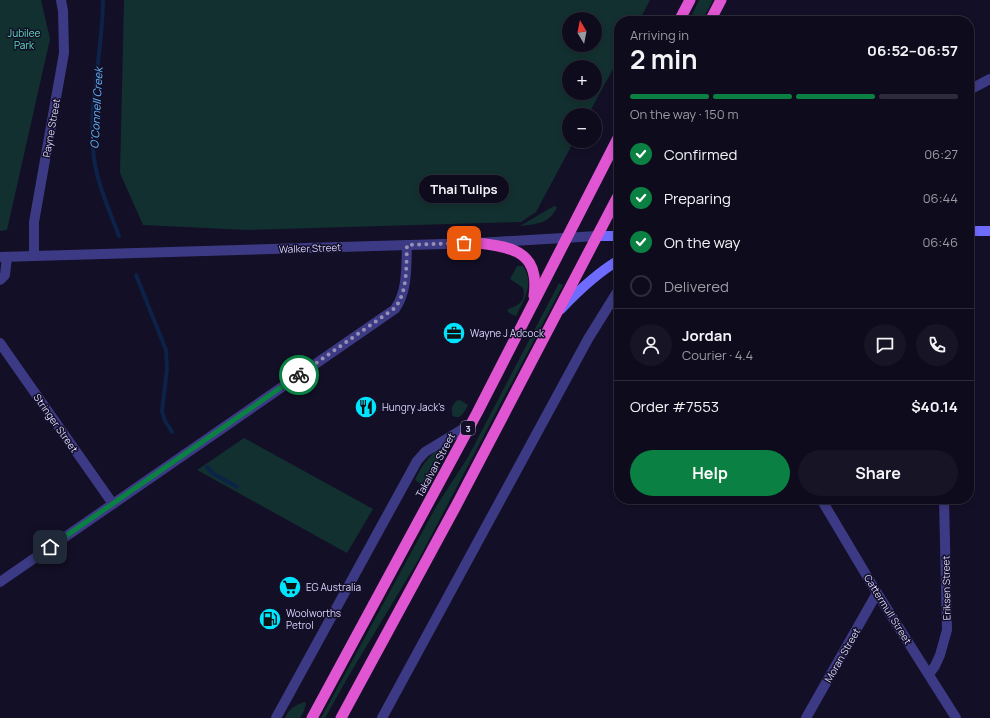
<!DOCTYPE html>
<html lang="en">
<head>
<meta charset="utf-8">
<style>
	:root { --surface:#0e0b1c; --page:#171425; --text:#f1f3f6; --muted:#9b9ba3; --line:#2e2b3b; --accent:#0b8043 }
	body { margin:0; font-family:Manrope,sans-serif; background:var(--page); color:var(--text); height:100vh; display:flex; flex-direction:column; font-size:15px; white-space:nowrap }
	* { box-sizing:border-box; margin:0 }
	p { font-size:13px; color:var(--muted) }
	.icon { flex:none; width:22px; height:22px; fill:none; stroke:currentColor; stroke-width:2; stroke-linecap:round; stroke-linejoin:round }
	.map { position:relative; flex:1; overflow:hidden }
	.panel { position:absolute; left:614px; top:16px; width:360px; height:488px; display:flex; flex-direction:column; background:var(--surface); border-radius:16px; box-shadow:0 2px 6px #0003,0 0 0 1px var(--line) }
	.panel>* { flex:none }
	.needle { width:26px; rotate:350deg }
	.fabs { position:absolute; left:562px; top:12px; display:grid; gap:8px }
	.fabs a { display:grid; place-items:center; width:40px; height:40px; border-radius:50%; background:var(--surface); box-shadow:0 2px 6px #0003,0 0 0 1px var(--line); font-size:20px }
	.pin { position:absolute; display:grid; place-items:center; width:34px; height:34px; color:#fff; margin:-17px; border-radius:8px; box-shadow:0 2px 6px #0006 }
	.courier { position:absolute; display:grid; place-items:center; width:40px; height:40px; margin:-20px; border:3px solid #0b8043; border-radius:50%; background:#fff; color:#222; box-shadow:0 1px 5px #0007 }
	.bubble { position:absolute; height:28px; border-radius:14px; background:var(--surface); box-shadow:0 2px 6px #0003,0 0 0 1px var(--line); font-size:13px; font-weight:700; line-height:28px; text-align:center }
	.summary em { font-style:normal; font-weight:700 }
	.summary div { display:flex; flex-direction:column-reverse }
	.summary { display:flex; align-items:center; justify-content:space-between; height:68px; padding:0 16px }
	h1 { font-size:26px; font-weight:700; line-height:30px }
	.bar { display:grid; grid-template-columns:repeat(4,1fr); gap:6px 4px; align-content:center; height:48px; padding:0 16px }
	.bar i { height:5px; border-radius:3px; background:var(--line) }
	.bar .selected { background:var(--accent) }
	.bar p { grid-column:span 4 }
	.line { display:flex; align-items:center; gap:10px; padding:0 16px; border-top:1px solid var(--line) }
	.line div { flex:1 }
	.round { display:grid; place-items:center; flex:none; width:42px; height:42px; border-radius:21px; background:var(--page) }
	ol { padding:0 16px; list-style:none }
	li { display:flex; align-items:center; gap:12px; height:44px }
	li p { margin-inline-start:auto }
	li .icon { padding:4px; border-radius:50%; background:var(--accent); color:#fff; stroke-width:4 }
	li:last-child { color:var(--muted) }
	li i { width:22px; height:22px; border:2px solid var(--line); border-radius:50% }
	.cta { display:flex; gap:8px; margin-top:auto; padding:8px 16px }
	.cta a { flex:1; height:46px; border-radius:24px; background:var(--accent); color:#fff; font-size:16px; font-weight:700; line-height:46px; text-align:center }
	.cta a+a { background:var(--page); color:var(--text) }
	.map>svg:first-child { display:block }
	.green { fill:#12302f; fill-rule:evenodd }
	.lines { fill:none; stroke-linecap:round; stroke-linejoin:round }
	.stream { stroke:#0c2248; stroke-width:4 }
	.minor { stroke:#3d3a85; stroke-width:10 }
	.tertiary { stroke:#3d3a85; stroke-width:10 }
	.secondary { stroke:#6f6bff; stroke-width:10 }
	.trunk { stroke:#e055d1; stroke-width:11 }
	.done { stroke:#948fb3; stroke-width:4; stroke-dasharray:0 7.2 }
	.route { stroke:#0b8043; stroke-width:5 }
	.labels { text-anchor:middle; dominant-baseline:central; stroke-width:3; stroke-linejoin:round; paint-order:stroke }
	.shield { fill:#130f26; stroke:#9e99be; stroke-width:1 }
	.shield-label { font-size:9px; font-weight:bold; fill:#d9d4ff }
	.park-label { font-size:10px; fill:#5fe0c0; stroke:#130f26 }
	.street-label { font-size:10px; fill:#d9d4ff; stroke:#130f26 }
	.poi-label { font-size:10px; fill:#d9d4ff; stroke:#130f26; text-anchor:start }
	.water-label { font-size:11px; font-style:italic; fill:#62b6ff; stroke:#130f26 }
</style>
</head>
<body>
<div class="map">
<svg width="990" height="718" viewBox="0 0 990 718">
	<rect width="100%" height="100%" fill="#130f26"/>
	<!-- green -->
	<g class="green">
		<polygon points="0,0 41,0 50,39 7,230 0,231"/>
		<path d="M 124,0 L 650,0 L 639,21 L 619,21 L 619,58 L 588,115 L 569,115 L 569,141 L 574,141 L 536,212 L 521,222 L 248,230 L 143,225 L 120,173 ZM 569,19 L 595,19 L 595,45 L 569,45 ZM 569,67 L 595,67 L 595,93 L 569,93 Z"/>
		<polygon points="699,0 713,0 702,21 689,21"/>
		<path d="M 554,206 L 557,207 C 550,224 536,224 520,226 Z"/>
		<path d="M 517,266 L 523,266 C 535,283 524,300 516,316 L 509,313 L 507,310 C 517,305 527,303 523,288 L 510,279 Z"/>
		<polygon points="559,283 563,285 419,559 348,677 325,718 321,718 437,505 468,457"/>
		<path d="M 460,400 L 468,405 C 465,411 460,422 452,415 L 452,407 L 456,401 Z"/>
		<polygon points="244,438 373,509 347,553 197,470"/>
		<path d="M 446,443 L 447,445 L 428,483 L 424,486 L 415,480 C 422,463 432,453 446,443 Z"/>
		<path d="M 304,702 L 306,703 L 304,711 L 300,718 L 285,718 C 288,709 296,705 304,702 Z"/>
	</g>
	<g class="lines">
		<!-- stream -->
		<g class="stream">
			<path d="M 103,0 C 103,49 89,99 93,149 C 95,179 108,207 119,236"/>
			<polyline points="136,275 166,350 167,369 162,411 165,421 172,432"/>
			<polyline points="207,467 214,474 237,487"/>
		</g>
		<!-- minor -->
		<g class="minor">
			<polyline points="969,90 990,79"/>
			<polyline points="34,256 34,222 64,53 63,11 61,0"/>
			<polyline points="0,280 5,275 7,257"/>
			<polyline points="0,343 113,504"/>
			<polyline points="821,499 877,593 956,718"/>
			<path d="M 0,582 L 395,309 C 408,291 406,266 407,245"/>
			<polyline points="929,674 935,666 940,655 947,630 944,499"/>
			<polyline points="276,718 417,461 425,452 471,424"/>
			<polyline points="382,718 588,339 619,289"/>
			<polyline points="806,718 877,593"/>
		</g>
		<!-- tertiary -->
		<polyline class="tertiary" points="0,257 478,243 597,236"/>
		<!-- secondary -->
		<g class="secondary">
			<polyline points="969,231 990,231"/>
			<polyline points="597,236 619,236"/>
			<path d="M 561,309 C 579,290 597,273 619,260"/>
		</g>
		<!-- trunk -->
		<g class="trunk">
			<polyline points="679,21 690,0"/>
			<polyline points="710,21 721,0"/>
			<path d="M 478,243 C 514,247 540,253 534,296"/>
			<polyline points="312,718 477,413 619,136"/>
			<polyline points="341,718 457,504 619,194"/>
		</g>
	</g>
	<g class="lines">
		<!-- done -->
		<path class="done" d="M 299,375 L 395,308 C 408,291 406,266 407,245 L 464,243"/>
		<!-- route -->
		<polyline class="route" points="50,547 299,375"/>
	</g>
	<!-- icons -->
	<defs>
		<g id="office-disc" transform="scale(1.15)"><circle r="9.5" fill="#00e5ff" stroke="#130f26"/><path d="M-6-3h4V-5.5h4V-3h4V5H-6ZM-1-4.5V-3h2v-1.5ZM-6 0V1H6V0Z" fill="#111"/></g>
		<g id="restaurant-disc" transform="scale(1.15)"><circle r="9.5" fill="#00e5ff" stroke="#130f26"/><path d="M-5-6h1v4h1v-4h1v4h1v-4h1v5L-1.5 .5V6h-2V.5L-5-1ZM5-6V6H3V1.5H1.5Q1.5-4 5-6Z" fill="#111"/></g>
		<g id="supermarket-disc" transform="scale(1.15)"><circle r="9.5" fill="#00e5ff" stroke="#130f26"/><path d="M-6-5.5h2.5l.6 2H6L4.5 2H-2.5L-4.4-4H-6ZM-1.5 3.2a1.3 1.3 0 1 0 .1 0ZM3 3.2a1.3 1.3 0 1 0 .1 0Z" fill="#111"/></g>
		<g id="fuel-disc" transform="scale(1.15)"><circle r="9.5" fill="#00e5ff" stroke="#130f26"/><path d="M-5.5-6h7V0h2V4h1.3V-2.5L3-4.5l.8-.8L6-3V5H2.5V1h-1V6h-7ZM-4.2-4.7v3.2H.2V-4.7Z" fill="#111"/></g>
	</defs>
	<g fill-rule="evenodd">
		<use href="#office-disc" x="454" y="333"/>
		<use href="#restaurant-disc" x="366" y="407"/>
		<use href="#supermarket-disc" x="290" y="587"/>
		<use href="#fuel-disc" x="270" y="619"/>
	</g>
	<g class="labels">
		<!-- shield labels -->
		<rect class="shield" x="461" y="421" width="14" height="14" rx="3"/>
		<g class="shield-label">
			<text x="468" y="428">3</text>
		</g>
		<!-- park labels -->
		<g class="park-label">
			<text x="24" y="33">Jubilee<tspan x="24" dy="12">Park</tspan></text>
		</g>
		<!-- street labels -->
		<g class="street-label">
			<text transform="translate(51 128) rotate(-80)">Payne Street</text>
			<text transform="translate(310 248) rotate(-2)">Walker Street</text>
			<text transform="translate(56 423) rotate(55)">Stringer Street</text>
			<text transform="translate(435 465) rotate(-62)">Takalvan Street</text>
			<text transform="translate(946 588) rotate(-91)">Eriksen Street</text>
			<text transform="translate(888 609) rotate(58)">Cattermull Street</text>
			<text transform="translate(842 655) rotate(-60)">Moran Street</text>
		</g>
		<!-- poi labels -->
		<g class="poi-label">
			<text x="470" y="333">Wayne J Adcock</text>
			<text x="382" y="407">Hungry Jack's</text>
			<text x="306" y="587">EG Australia</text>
			<text x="286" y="613">Woolworths<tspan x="286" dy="12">Petrol</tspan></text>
		</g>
		<!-- water labels -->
		<g class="water-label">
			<text transform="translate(96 108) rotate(-87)">O'Connell Creek</text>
		</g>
	</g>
</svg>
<div class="fabs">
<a><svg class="needle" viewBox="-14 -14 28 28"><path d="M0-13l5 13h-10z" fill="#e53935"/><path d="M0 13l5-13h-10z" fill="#9b9ba3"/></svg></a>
<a>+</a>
<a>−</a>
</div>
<div class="pin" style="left:464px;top:243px;background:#ea580c"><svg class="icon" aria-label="bag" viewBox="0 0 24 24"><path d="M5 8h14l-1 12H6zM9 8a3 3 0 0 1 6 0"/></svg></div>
<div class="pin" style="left:50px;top:547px;background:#1f2937"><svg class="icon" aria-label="home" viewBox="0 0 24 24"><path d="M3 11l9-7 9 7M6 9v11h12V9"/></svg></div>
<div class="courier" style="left:299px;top:375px"><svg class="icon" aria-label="bike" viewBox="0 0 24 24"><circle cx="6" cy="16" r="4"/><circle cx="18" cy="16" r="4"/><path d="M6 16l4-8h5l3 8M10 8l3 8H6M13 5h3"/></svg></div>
<div class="bubble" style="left:419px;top:175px;width:90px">Thai Tulips</div>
<section class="panel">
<div class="summary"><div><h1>2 min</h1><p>Arriving in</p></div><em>06:52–06:57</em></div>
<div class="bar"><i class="selected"></i><i class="selected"></i><i class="selected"></i><i></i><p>On the way · 150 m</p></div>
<ol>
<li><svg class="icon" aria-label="check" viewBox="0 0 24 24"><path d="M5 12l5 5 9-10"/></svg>Confirmed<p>06:27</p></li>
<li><svg class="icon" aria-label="check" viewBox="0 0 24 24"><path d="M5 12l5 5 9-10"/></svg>Preparing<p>06:44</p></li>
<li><svg class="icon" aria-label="check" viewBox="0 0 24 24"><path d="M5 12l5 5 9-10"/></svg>On the way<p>06:46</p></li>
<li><i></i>Delivered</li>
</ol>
<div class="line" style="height:72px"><a class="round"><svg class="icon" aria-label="person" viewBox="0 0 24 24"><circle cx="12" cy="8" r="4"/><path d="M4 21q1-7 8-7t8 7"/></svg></a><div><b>Jordan</b><p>Courier · 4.4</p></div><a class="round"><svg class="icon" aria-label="chat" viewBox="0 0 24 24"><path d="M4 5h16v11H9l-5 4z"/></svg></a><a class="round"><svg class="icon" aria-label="phone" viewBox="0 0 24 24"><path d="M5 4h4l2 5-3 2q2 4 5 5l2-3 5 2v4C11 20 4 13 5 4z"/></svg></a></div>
<div class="line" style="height:52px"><div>Order #7553</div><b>$40.14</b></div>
<div class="cta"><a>Help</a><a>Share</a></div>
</section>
</div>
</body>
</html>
